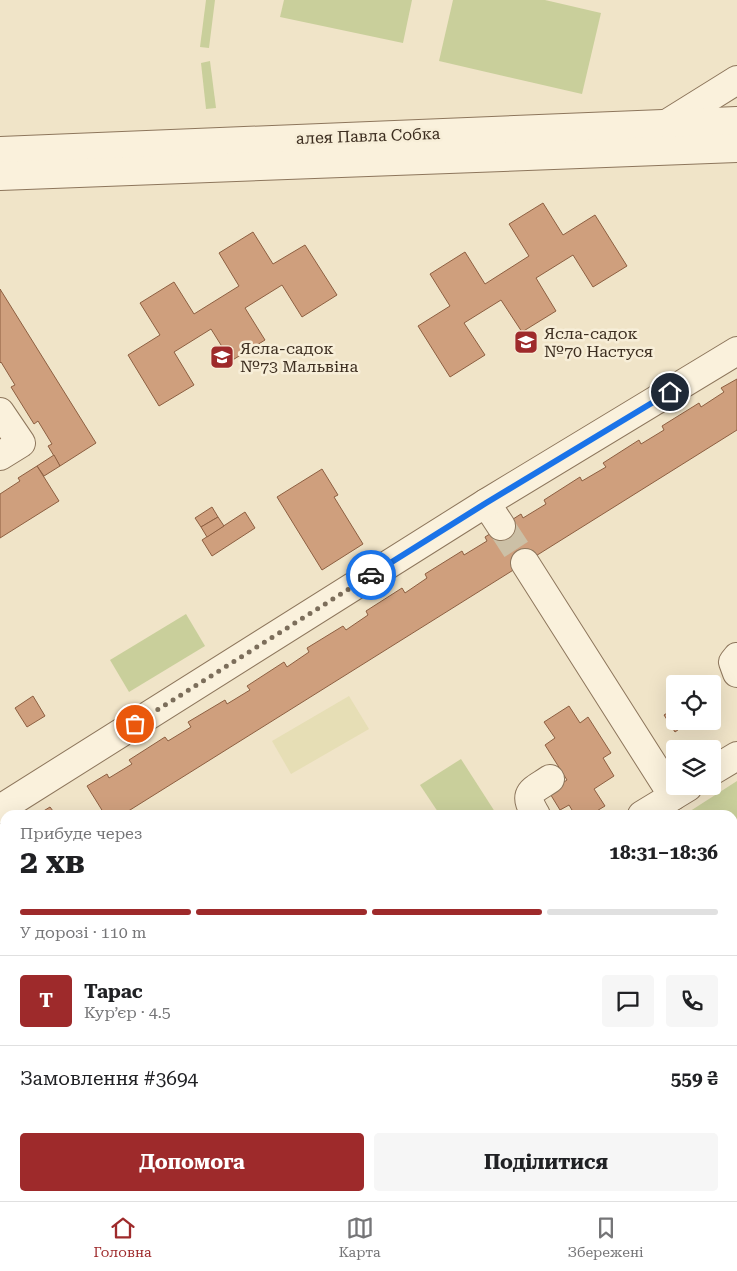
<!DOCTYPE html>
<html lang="uk">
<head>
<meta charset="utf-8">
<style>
	:root { --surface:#fff; --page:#f6f6f6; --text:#202124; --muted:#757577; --line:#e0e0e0; --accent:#9e2a2b }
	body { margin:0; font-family:"Roboto Serif",serif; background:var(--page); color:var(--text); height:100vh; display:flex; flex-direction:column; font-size:19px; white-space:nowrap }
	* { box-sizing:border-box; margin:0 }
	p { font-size:16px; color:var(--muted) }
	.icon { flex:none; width:28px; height:28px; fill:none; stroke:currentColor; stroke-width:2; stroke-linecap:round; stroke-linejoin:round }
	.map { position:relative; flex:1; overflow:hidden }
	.details { position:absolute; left:0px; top:810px; width:738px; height:391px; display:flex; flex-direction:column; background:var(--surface); border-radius:15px 15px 0 0; box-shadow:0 5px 20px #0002 }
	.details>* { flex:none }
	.tools { position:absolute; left:666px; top:675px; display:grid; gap:10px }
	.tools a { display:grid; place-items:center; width:55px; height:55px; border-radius:5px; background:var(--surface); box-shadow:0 5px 20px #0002; font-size:25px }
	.pin { position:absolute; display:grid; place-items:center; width:42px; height:42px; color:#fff; margin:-21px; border:2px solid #fff; border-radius:50%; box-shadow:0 1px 5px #0007 }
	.courier { position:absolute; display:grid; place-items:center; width:50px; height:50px; margin:-25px; border:4px solid #1a73e8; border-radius:50%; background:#fff; color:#222; box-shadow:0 1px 6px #0007 }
	.summary em { font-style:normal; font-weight:700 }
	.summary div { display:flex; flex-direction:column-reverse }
	.summary { display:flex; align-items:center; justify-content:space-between; height:85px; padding:0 20px }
	h1 { font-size:32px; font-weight:700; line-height:38px }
	.bar { display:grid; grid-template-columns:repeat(4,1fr); gap:8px 5px; align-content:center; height:60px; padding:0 20px }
	.bar i { height:6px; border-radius:4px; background:var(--line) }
	.bar .on { background:var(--accent) }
	.bar p { grid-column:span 4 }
	.line { display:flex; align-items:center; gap:12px; padding:0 20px; border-top:1px solid var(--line) }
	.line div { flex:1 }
	.round { display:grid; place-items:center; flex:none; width:52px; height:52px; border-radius:5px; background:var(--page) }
	.action { display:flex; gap:10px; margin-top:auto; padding:10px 20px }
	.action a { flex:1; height:58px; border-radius:5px; background:var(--accent); color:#fff; font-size:20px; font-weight:700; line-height:58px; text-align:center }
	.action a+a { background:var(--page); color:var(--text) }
	.tabs { display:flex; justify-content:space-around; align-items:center; height:70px; border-top:1px solid var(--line); background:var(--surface); font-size:14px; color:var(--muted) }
	.tabs a { display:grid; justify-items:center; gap:2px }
	.tabs .on { color:var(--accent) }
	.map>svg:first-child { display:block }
	.farmland { fill:#e6deb5 }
	.green { fill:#c9cf9b }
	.building { fill:#cf9f7d; stroke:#8d5f41 }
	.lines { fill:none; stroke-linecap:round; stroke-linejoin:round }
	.minor-tunnel { stroke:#ccc0a6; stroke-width:28; stroke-dasharray:28 14; stroke-linecap:butt }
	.minor-casing { stroke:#8d765c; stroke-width:30 }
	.major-casing { stroke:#5b4430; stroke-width:30 }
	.minor { stroke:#faf1dc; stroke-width:28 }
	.major { stroke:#f3d9a0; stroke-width:28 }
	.done { stroke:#7c6e5b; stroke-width:5; stroke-dasharray:0 9 }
	.route { stroke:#1a73e8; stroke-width:6 }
	.labels { text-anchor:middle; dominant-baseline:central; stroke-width:5; stroke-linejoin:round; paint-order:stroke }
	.street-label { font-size:16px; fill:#3d2e20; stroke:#f7eed8 }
	.poi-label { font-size:16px; fill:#3d2e20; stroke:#f7eed8; text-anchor:start }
</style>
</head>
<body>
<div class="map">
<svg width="737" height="1201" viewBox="0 0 737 1201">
	<rect width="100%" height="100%" fill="#f0e4c8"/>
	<!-- farmland -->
	<polygon class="farmland" points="349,696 369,729 291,774 272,741"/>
	<!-- green -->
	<g class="green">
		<polygon points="206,0 215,0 209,48 200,47"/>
		<polygon points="284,0 412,0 403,43 280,17"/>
		<polygon points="453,0 545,0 601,13 582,94 439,61"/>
		<polygon points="210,61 216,108 206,109 201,63"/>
		<polygon points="186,614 205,646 129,692 110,660"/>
		<polygon points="461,759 497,815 440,815 420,785"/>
		<polygon points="737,781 737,857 733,859 732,815 684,815"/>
		<polygon points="733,1136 737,1143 737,1201 547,1201 554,1196 732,1196"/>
		<path d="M 28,1196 L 104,1196 C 86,1201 48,1201 28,1196 Z"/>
		<polygon points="374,1196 431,1196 435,1201 366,1201"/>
		<polygon points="466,1196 538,1196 530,1201 469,1201"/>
	</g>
	<!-- building -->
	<g class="building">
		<polygon points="543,203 563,235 595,215 627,266 593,287 573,255 536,278 556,311 522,332 501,300 464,323 485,355 450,377 418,326 450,306 430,274 465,252 485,284 529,256 509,224"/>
		<polygon points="253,232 273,264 305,245 337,295 302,317 282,285 245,308 265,340 231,361 211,329 174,352 194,385 159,406 128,355 160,335 140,303 174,282 194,314 239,286 219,253"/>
		<polygon points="0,289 96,443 60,466 48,446 52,444 38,421 34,424 11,387 15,385 1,362 0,363"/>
		<polygon points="737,379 737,430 122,815 105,815 87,786 107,774 109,778 132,764 129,760 165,737 168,741 191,727 188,722 225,700 227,704 250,690 247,686 284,662 287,667 309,652 307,648 343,626 346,630 368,615 366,611 402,588 405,593 427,578 425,574 462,551 464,555 487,541 485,537 521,514 523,518 546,504 544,500 580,477 582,481 606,467 603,463 639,440 641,444 664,430 662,426 699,403 701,407 724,392 721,388"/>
		<polygon points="54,455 60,466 44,476 37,466"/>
		<polygon points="37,466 59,501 0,538 0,494 20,481 18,478"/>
		<polygon points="322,469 338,495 334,497 363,544 322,570 277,497"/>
		<polygon points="212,507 218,517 201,527 195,518"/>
		<polygon points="245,512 255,528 212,556 202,540"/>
		<polygon points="218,517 224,526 207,537 201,527"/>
		<polygon points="33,696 45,716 27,727 15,708"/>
		<polygon points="569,706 580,723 588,717 611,753 603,758 614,776 594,789 605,806 590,815 575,815 569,805 560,810 549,792 567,780 545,745 555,738 544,722"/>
		<polygon points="672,710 675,715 675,721 679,721 682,727 675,732 664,715"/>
		<polygon points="50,807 56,815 37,815"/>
		<polygon points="5,842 5,863 0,855 0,845"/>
		<polygon points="0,1123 5,1124 5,1162 0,1161"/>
	</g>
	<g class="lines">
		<!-- minor-tunnel -->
		<polyline class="minor-tunnel" points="501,526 525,563"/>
		<!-- minor casing -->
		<g class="minor-casing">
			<g id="minor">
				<polyline points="668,123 737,80"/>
				<polyline points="0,151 737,121"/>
				<polyline points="0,176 737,148"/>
				<polyline points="0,412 21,443 0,456"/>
				<polyline points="486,503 501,526"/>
				<polyline points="525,563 673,796"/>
				<polyline points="737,657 733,662 737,673"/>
				<polyline points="712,771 737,756"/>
				<polyline points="0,809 486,503 737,351"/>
				<path d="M 536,815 C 522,792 531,792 550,779"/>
				<polyline points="642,815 688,787"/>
				<polyline points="0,905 5,913"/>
				<polyline points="0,935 5,943"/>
				<polyline points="0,1085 5,1082"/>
				<polyline points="449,1196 452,1201"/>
			</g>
		</g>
		<!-- major casing -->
		<g class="major-casing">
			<g id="major">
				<polyline points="732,933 737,931"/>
				<polyline points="307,1201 315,1196"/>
			</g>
		</g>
		<!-- minor -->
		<use href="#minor" class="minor"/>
		<!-- major -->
		<use href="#major" class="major"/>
	</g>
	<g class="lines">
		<!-- done -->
		<polyline class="done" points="135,724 371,575"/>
		<!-- route -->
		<polyline class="route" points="371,575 486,503 670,392"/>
	</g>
	<!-- icons -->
	<defs>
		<g id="school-square" transform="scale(1.25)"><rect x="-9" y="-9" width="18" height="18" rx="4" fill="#9e2a2b" stroke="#f7eed8"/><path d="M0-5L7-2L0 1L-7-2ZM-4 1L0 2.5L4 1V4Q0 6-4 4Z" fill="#fff"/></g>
	</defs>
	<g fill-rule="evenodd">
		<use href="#school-square" x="526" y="342"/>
		<use href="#school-square" x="222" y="357"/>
	</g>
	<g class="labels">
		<!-- street labels -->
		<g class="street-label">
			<text transform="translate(368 136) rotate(-2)">алея Павла Собка</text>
		</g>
		<!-- poi labels -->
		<g class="poi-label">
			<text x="544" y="333">Ясла-садок<tspan x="544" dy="18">№70 Настуся</tspan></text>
			<text x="240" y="348">Ясла-садок<tspan x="240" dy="18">№73 Мальвіна</tspan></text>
		</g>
	</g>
</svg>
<div class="tools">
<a><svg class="icon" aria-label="locate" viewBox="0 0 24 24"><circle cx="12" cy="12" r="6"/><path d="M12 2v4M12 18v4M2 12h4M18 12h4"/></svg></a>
<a><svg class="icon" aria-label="layers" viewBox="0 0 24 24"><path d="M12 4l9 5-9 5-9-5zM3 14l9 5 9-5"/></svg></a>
</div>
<div class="pin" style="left:135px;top:724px;background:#ea580c"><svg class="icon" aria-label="bag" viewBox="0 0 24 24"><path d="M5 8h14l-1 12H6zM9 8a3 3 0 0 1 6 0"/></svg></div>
<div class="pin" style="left:670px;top:392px;background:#1f2937"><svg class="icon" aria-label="home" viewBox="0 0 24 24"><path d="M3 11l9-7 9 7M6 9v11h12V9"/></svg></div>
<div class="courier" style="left:371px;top:575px"><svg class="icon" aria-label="car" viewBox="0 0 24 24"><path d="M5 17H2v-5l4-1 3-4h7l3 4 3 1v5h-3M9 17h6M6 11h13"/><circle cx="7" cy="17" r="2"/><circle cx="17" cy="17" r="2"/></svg></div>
<section class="details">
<div class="summary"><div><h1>2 хв</h1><p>Прибуде через</p></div><em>18:31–18:36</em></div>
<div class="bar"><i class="on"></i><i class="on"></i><i class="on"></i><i></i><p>У дорозі · 110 m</p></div>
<div class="line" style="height:90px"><b class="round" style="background:var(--accent);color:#fff">Т</b><div><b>Тарас</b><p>Кур’єр · 4.5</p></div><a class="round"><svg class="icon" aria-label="chat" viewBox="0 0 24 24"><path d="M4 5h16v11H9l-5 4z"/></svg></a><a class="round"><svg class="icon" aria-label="phone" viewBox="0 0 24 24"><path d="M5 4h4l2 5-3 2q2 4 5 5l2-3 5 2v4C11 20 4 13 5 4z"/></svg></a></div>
<div class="line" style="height:65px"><div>Замовлення #3694</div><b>559 ₴</b></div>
<div class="action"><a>Допомога</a><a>Поділитися</a></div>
</section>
</div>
<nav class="tabs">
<a class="on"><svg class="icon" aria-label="home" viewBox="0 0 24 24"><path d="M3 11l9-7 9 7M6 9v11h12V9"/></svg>Головна</a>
<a><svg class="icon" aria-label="map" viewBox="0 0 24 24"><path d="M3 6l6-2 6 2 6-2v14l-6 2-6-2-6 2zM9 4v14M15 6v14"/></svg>Карта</a>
<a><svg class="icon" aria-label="saved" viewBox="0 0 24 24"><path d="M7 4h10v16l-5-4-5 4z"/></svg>Збережені</a>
</nav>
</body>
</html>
